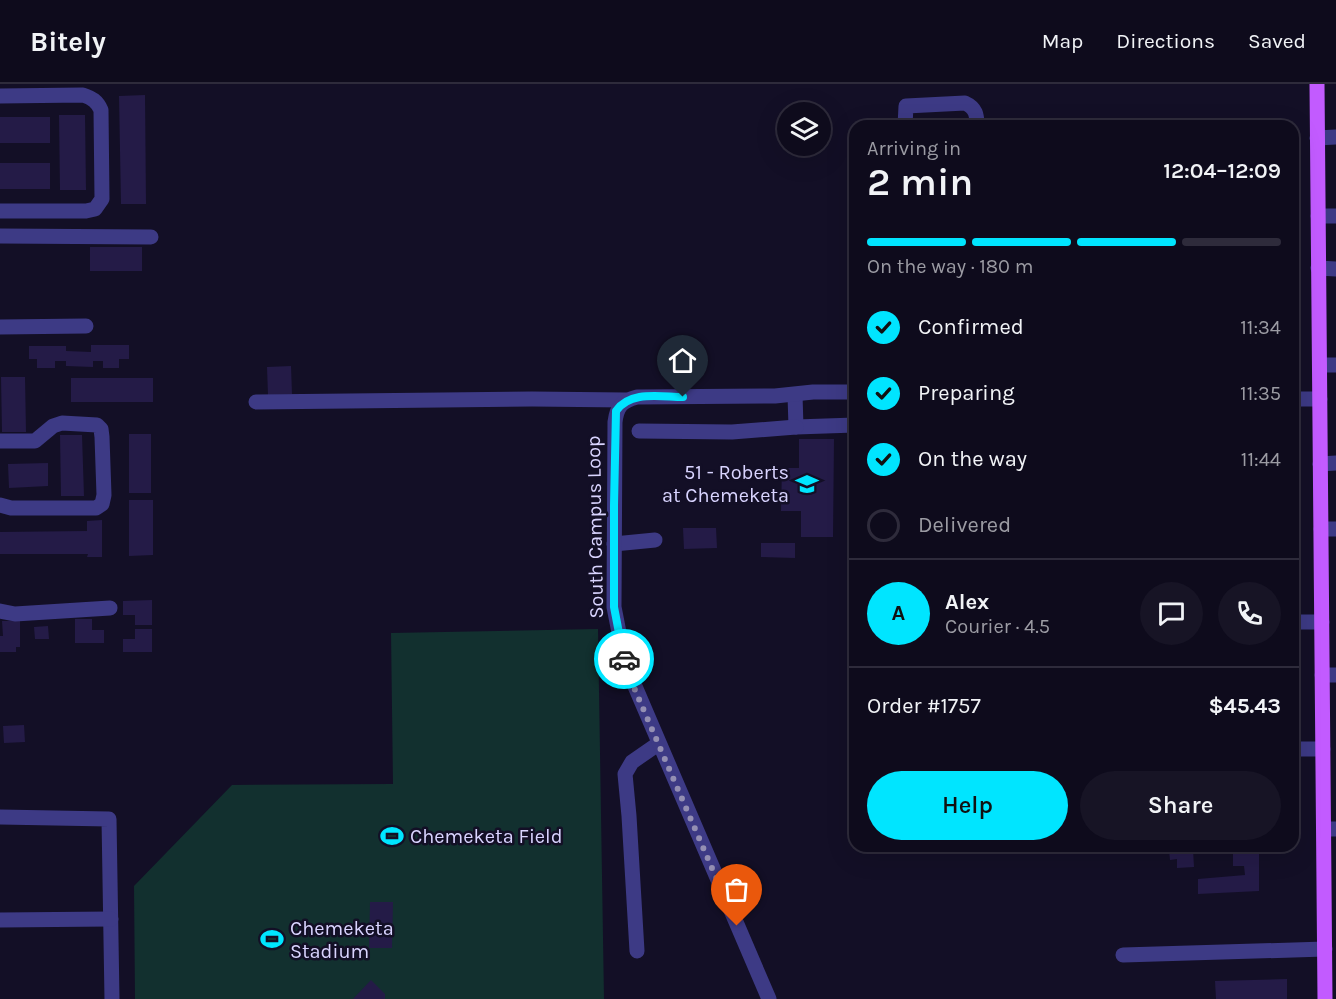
<!DOCTYPE html>
<html lang="en">
<head>
<meta charset="utf-8">
<style>
	:root { --surface:#0e0b1c; --page:#171425; --text:#f1f3f6; --muted:#9b9ba3; --line:#2e2b3b; --accent:#00e5ff }
	body { margin:0; font-family:Karla,sans-serif; background:var(--page); color:var(--text); height:100vh; display:flex; flex-direction:column; font-size:22px; white-space:nowrap }
	* { box-sizing:border-box; margin:0 }
	p { font-size:20px; color:var(--muted) }
	.icon { flex:none; width:33px; height:33px; fill:none; stroke:currentColor; stroke-width:2; stroke-linecap:round; stroke-linejoin:round }
	.map { position:relative; flex:1; overflow:hidden }
	.sheet { position:absolute; left:849px; top:36px; width:450px; height:732px; display:flex; flex-direction:column; background:var(--surface); border-radius:18px; box-shadow:0 6px 24px #0002,0 0 0 2px var(--line) }
	.sheet>* { flex:none }
	.tools { position:absolute; left:777px; top:18px; display:grid; gap:12px }
	.tools a { display:grid; place-items:center; width:54px; height:54px; border-radius:50%; background:var(--surface); box-shadow:0 6px 24px #0002,0 0 0 2px var(--line); font-size:30px }
	.pin { position:absolute; display:grid; place-items:center; width:51px; height:51px; color:#fff; margin:-62px -26px; border-radius:50% 50% 50% 0; rotate:-45deg; box-shadow:0 0 6px #0007 }
	.pin .icon { rotate:45deg }
	.courier { position:absolute; display:grid; place-items:center; width:60px; height:60px; margin:-30px; border:4px solid #00e5ff; border-radius:50%; background:#fff; color:#222; box-shadow:0 2px 8px #0007 }
	.overview em { font-style:normal; font-weight:600 }
	.overview div { display:flex; flex-direction:column-reverse }
	.overview { display:flex; align-items:center; justify-content:space-between; height:102px; padding:0 18px }
	h1 { font-size:39px; font-weight:600; line-height:45px }
	.bar { display:grid; grid-template-columns:repeat(4,1fr); gap:9px 6px; align-content:center; height:72px; padding:0 18px }
	.bar i { height:8px; border-radius:4px; background:var(--line) }
	.bar .selected { background:var(--accent) }
	.bar p { grid-column:span 4 }
	.line { display:flex; align-items:center; gap:15px; padding:0 18px; border-top:2px solid var(--line) }
	.line div { flex:1 }
	.round { display:grid; place-items:center; flex:none; width:63px; height:63px; border-radius:32px; background:var(--page) }
	ol { padding:0 18px; list-style:none }
	li { display:flex; align-items:center; gap:18px; height:66px }
	li p { margin-inline-start:auto }
	li .icon { padding:6px; border-radius:50%; background:var(--accent); color:#111; stroke-width:4 }
	li:last-child { color:var(--muted) }
	li i { width:33px; height:33px; border:3px solid var(--line); border-radius:50% }
	.button { display:flex; gap:12px; margin-top:auto; padding:12px 18px }
	.button a { flex:1; height:69px; border-radius:36px; background:var(--accent); color:#111; font-size:24px; font-weight:600; line-height:69px; text-align:center }
	.button a+a { background:var(--page); color:var(--text) }
	header { display:flex; align-items:center; gap:36px; box-sizing:border-box; height:84px; padding:0 30px; background:var(--surface); border-bottom:2px solid var(--line) }
	header strong { font-size:28px }
	nav { display:flex; gap:33px; margin-inline-start:auto; font-size:21px }
	.map>svg:first-child { display:block }
	.park { fill:#12302f }
	.building { fill:#241b47 }
	.lines { fill:none; stroke-linecap:round; stroke-linejoin:round }
	.minor { stroke:#3d3a85; stroke-width:15 }
	.major { stroke:#c25bff; stroke-width:15 }
	.done { stroke:#948fb3; stroke-width:6; stroke-dasharray:0 10.8 }
	.route { stroke:#00e5ff; stroke-width:8 }
	.labels { text-anchor:middle; dominant-baseline:central; stroke-width:5; stroke-linejoin:round; paint-order:stroke }
	.poi-label { font-size:20px; fill:#d9d4ff; stroke:#130f26; text-anchor:start }
	.street-label { font-size:20px; fill:#d9d4ff; stroke:#130f26 }
</style>
</head>
<body>
<header>
<strong>Bitely</strong>
<nav><a>Map</a><a>Directions</a><a>Saved</a></nav>
</header>
<div class="map">
<svg width="1336" height="915" viewBox="0 0 1336 915">
	<rect width="100%" height="100%" fill="#130f26"/>
	<!-- park -->
	<polygon class="park" points="598,545 604,915 135,915 134,802 232,701 393,700 391,549"/>
	<!-- building -->
	<g class="building">
		<polygon points="145,11 146,120 121,120 119,12"/>
		<polygon points="59,31 85,31 86,106 60,106"/>
		<rect x="0" y="33" width="50" height="26"/>
		<rect x="0" y="79" width="50" height="26"/>
		<rect x="90" y="163" width="52" height="24"/>
		<polygon points="91,261 129,261 129,275 119,275 119,284 103,284 103,277 93,277 93,283 66,282 66,277 55,277 55,284 37,284 37,275 29,275 29,262 66,262 66,267 91,268"/>
		<polygon points="291,282 292,310 268,311 267,283"/>
		<polygon points="1,293 25,293 26,348 2,348"/>
		<rect x="71" y="294" width="82" height="24"/>
		<rect x="129" y="350" width="22" height="59"/>
		<polygon points="60,351 82,351 84,412 61,412"/>
		<polygon points="799,355 834,355 833,453 801,453 801,427 781,427 782,384 799,384"/>
		<polygon points="48,379 48,402 9,404 8,380"/>
		<polygon points="129,416 153,416 153,471 129,472"/>
		<rect x="850" y="434" width="5" height="27"/>
		<polygon points="102,436 102,473 87,473 88,470 0,470 0,448 87,447 87,437"/>
		<polygon points="683,444 716,444 717,464 684,465"/>
		<polygon points="761,459 795,459 795,474 761,473"/>
		<polygon points="152,516 152,541 135,541 135,531 123,531 123,517"/>
		<polygon points="75,535 92,535 92,546 104,546 104,559 75,559"/>
		<polygon points="2,537 20,537 20,563 16,563 16,568 0,568 0,552 3,552"/>
		<polygon points="48,542 49,555 35,555 34,543"/>
		<polygon points="135,545 152,545 152,568 123,568 123,555 135,555"/>
		<polygon points="24,641 25,658 4,659 3,642"/>
		<polygon points="1193,765 1194,783 1177,784 1177,775 1170,776 1169,766"/>
		<polygon points="1233,768 1259,768 1259,807 1198,810 1198,795 1245,791 1244,782 1233,782"/>
		<polygon points="370,818 393,818 392,864 369,864"/>
		<polygon points="1287,895 1287,915 1216,915 1215,897"/>
		<polygon points="371,896 385,910 385,915 353,915"/>
	</g>
	<g class="lines">
		<!-- minor -->
		<g class="minor">
			<path d="M 0,12 L 83,11 C 92,14 97,17 101,26 L 102,115 L 95,125 L 86,127 L 0,127"/>
			<path d="M 905,42 L 906,22 L 965,19 C 976,24 977,31 977,42"/>
			<polyline points="1317,54 1336,53"/>
			<polyline points="1318,132 1336,132"/>
			<polyline points="0,152 151,153"/>
			<polyline points="1318,184 1336,185"/>
			<polyline points="0,243 86,242"/>
			<polyline points="1320,281 1336,281"/>
			<polyline points="795,311 796,343 855,341"/>
			<polyline points="1293,315 1320,315"/>
			<polyline points="256,318 532,315 626,316"/>
			<polyline points="639,347 732,348 796,343"/>
			<polyline points="0,357 35,357 53,342 62,339 97,341 101,345 102,353 104,411 102,420 96,424 11,424 0,421"/>
			<polyline points="1320,380 1336,379"/>
			<polyline points="1321,445 1336,445"/>
			<polyline points="614,460 655,456"/>
			<polyline points="0,527 15,530 110,524"/>
			<polyline points="1293,538 1322,538"/>
			<polyline points="1322,591 1336,591"/>
			<polyline points="1293,665 1323,665"/>
			<polyline points="0,733 109,735 112,915"/>
			<polyline points="1324,745 1336,745"/>
			<polyline points="0,836 111,835"/>
			<polyline points="637,867 629,732 625,690 632,678 658,660"/>
			<polyline points="1123,871 1325,865"/>
			<path d="M 769,915 L 625,579 L 614,523 L 615,338 C 617,322 622,317 637,313 L 775,312 L 813,308 L 855,308"/>
		</g>
		<!-- major -->
		<polyline class="major" points="1317,0 1325,915"/>
	</g>
	<g class="lines">
		<!-- done -->
		<polyline class="done" points="624,575 632,599 737,842"/>
		<!-- route -->
		<path class="route" d="M 624,575 L 614,523 L 614,421 L 616,327 C 630,306 661,313 683,313"/>
	</g>
	<!-- icons -->
	<defs>
		<g id="school-bare" transform="scale(1.8)"><path d="M0-5L7-2L0 1L-7-2ZM-4 1L0 2.5L4 1V4Q0 6-4 4Z" fill="#00e5ff" stroke="#130f26" stroke-width="2.5" paint-order="stroke"/></g>
		<g id="stadium-bare" transform="scale(1.8)"><path d="M0-5a6.5 5 0 1 0 0 10a6.5 5 0 1 0 0-10ZM-3.5-1.8h7v3.6h-7Z" fill="#00e5ff" stroke="#130f26" stroke-width="2.5" paint-order="stroke"/></g>
	</defs>
	<g fill-rule="evenodd">
		<use href="#school-bare" x="807" y="400"/>
		<use href="#stadium-bare" x="392" y="752"/>
		<use href="#stadium-bare" x="272" y="855"/>
	</g>
	<g class="labels">
		<!-- poi labels -->
		<g class="poi-label">
			<text x="789" y="388" text-anchor="end">51 - Roberts<tspan x="789" dy="23">at Chemeketa</tspan></text>
			<text x="410" y="752">Chemeketa Field</text>
			<text x="290" y="844">Chemeketa<tspan x="290" dy="23">Stadium</tspan></text>
		</g>
		<!-- street labels -->
		<g class="street-label">
			<text transform="translate(595 443) rotate(-91)">South Campus Loop</text>
		</g>
	</g>
</svg>
<div class="tools">
<a><svg class="icon" aria-label="layers" viewBox="0 0 24 24"><path d="M12 4l9 5-9 5-9-5zM3 14l9 5 9-5"/></svg></a>
</div>
<div class="pin" style="left:737px;top:842px;background:#ea580c"><svg class="icon" aria-label="bag" viewBox="0 0 24 24"><path d="M5 8h14l-1 12H6zM9 8a3 3 0 0 1 6 0"/></svg></div>
<div class="pin" style="left:683px;top:313px;background:#1f2937"><svg class="icon" aria-label="home" viewBox="0 0 24 24"><path d="M3 11l9-7 9 7M6 9v11h12V9"/></svg></div>
<div class="courier" style="left:624px;top:575px"><svg class="icon" aria-label="car" viewBox="0 0 24 24"><path d="M5 17H2v-5l4-1 3-4h7l3 4 3 1v5h-3M9 17h6M6 11h13"/><circle cx="7" cy="17" r="2"/><circle cx="17" cy="17" r="2"/></svg></div>
<section class="sheet">
<div class="overview"><div><h1>2 min</h1><p>Arriving in</p></div><em>12:04–12:09</em></div>
<div class="bar"><i class="selected"></i><i class="selected"></i><i class="selected"></i><i></i><p>On the way · 180 m</p></div>
<ol>
<li><svg class="icon" aria-label="check" viewBox="0 0 24 24"><path d="M5 12l5 5 9-10"/></svg>Confirmed<p>11:34</p></li>
<li><svg class="icon" aria-label="check" viewBox="0 0 24 24"><path d="M5 12l5 5 9-10"/></svg>Preparing<p>11:35</p></li>
<li><svg class="icon" aria-label="check" viewBox="0 0 24 24"><path d="M5 12l5 5 9-10"/></svg>On the way<p>11:44</p></li>
<li><i></i>Delivered</li>
</ol>
<div class="line" style="height:108px"><b class="round" style="background:var(--accent);color:#111">A</b><div><b>Alex</b><p>Courier · 4.5</p></div><a class="round"><svg class="icon" aria-label="chat" viewBox="0 0 24 24"><path d="M4 5h16v11H9l-5 4z"/></svg></a><a class="round"><svg class="icon" aria-label="phone" viewBox="0 0 24 24"><path d="M5 4h4l2 5-3 2q2 4 5 5l2-3 5 2v4C11 20 4 13 5 4z"/></svg></a></div>
<div class="line" style="height:78px"><div>Order #1757</div><b>$45.43</b></div>
<div class="button"><a>Help</a><a>Share</a></div>
</section>
</div>
</body>
</html>
